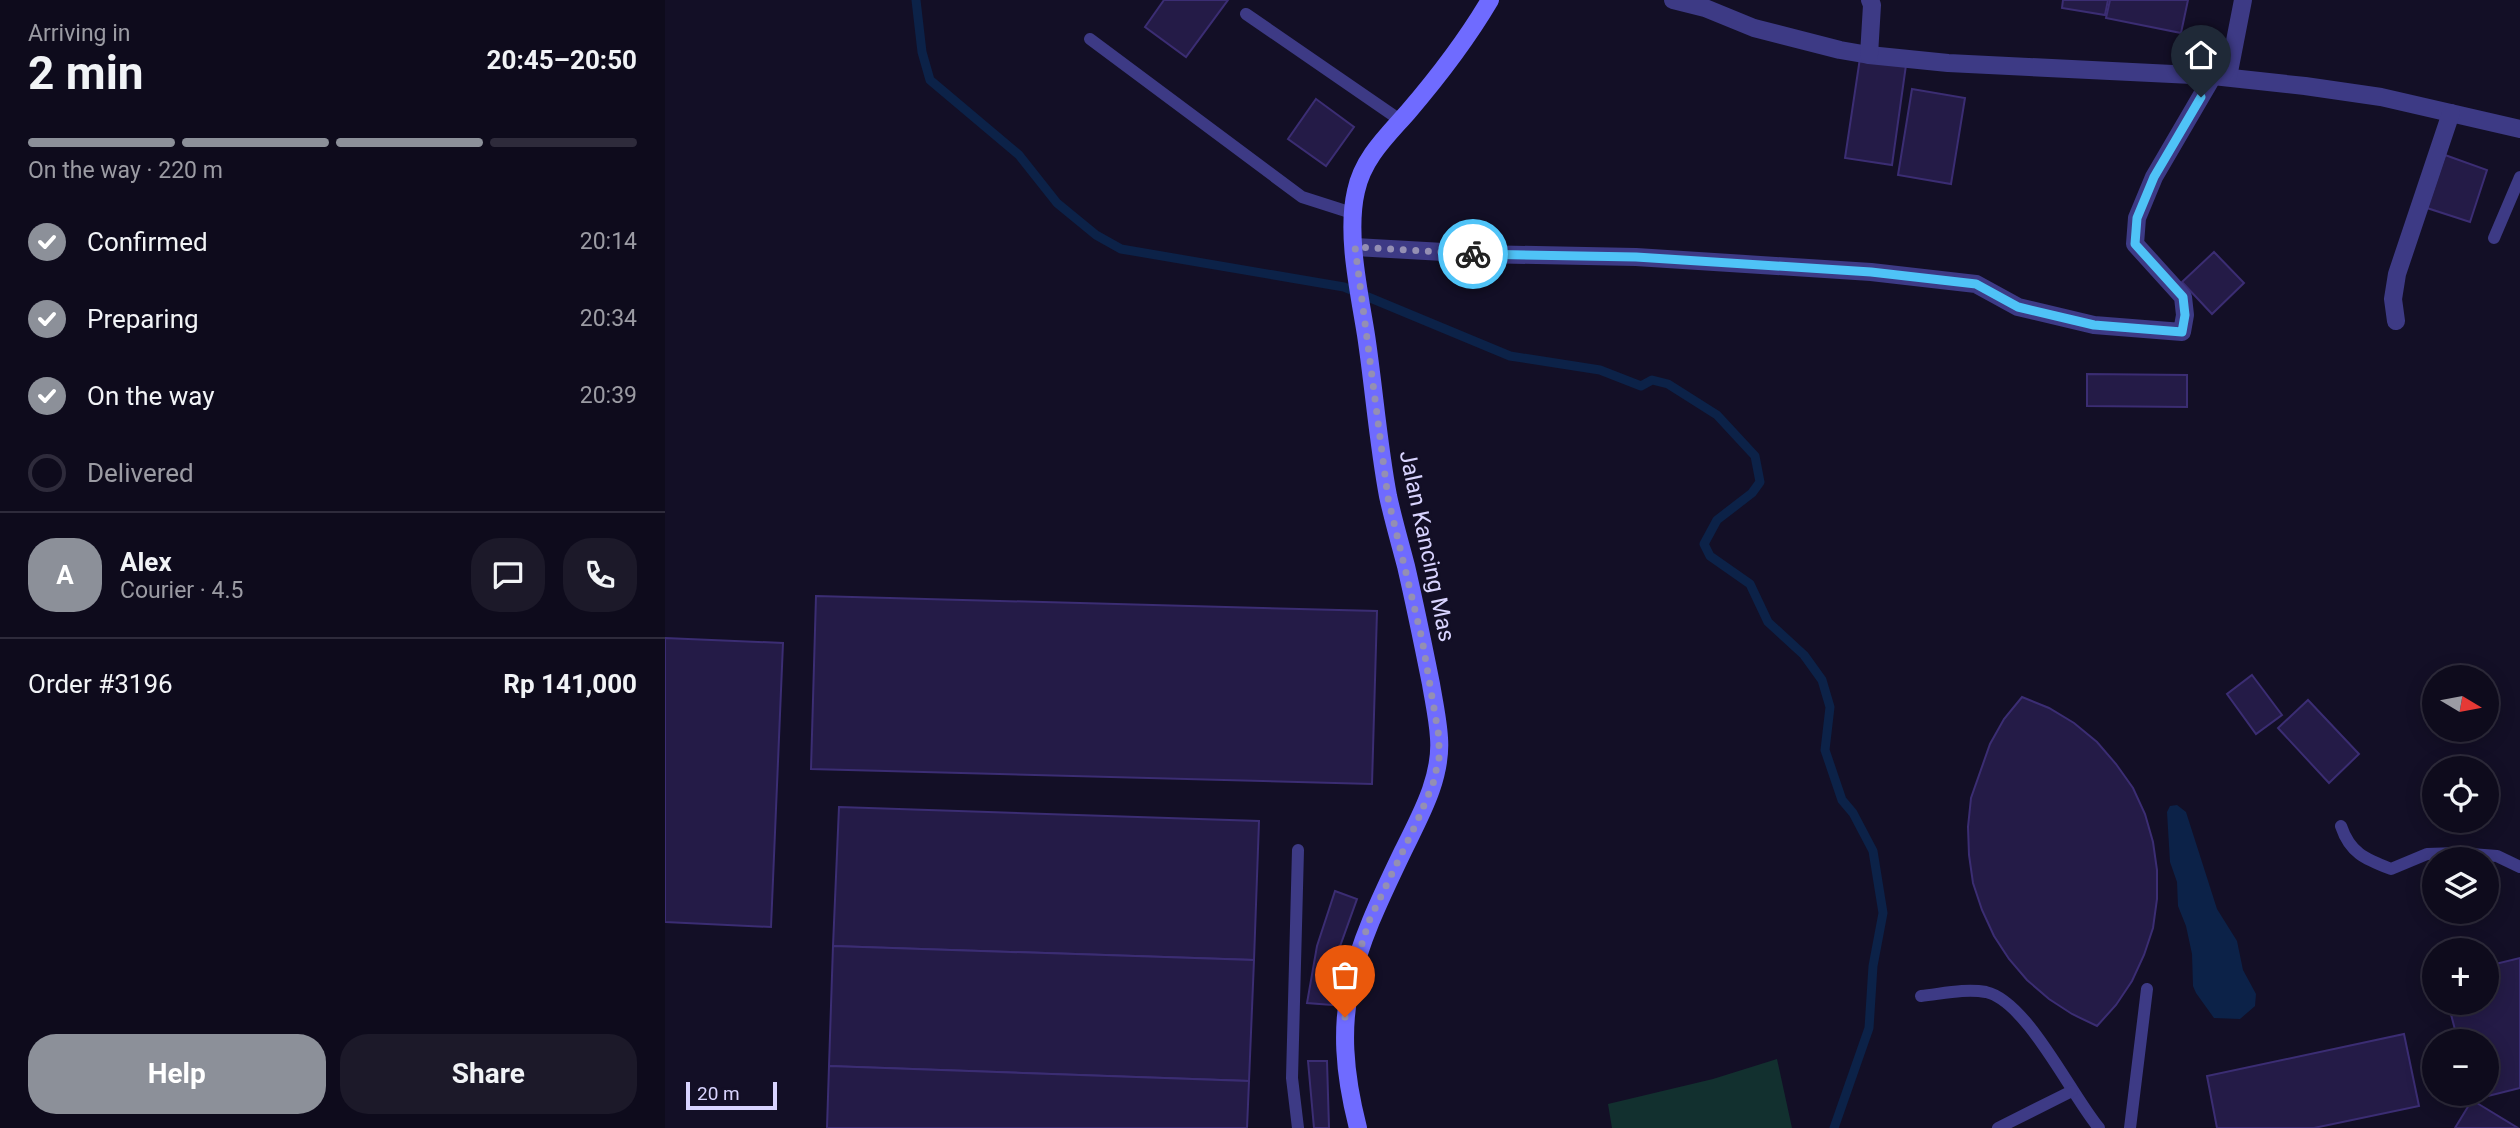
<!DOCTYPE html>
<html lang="en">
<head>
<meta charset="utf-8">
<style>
	:root { --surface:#0e0b1c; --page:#1c1929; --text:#f1f3f6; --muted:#9b9ba3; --line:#2e2b3b; --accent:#8c9099 }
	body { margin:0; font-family:Roboto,sans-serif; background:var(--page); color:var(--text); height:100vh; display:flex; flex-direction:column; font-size:26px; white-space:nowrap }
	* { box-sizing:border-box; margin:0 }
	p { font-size:23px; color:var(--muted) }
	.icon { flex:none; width:38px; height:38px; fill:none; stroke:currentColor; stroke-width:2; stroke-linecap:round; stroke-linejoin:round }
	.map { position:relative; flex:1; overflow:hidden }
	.sheet { display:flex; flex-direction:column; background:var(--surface); width:665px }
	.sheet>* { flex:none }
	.needle { width:46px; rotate:100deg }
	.buttons { position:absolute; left:1757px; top:665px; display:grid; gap:14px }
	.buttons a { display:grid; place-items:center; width:77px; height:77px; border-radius:50%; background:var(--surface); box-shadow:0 4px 18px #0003,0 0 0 2px var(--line); font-size:35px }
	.scale { position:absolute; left:21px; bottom:18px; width:91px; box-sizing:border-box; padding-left:7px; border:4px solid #d9d4ff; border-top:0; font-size:19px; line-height:24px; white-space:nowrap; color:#d9d4ff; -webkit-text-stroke:5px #130f26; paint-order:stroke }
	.pin { position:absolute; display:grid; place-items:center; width:60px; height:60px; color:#fff; margin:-72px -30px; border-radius:50% 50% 50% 0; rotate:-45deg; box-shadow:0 0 7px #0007 }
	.pin .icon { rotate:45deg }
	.courier { position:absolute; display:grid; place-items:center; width:70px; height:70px; margin:-35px; border:5px solid #4fc3f7; border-radius:50%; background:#fff; color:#222; box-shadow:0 2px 9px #0007 }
	.headline em { font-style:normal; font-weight:700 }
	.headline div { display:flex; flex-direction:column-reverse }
	.headline { display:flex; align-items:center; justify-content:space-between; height:119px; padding:0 28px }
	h1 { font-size:46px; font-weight:700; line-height:52px }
	.bar { display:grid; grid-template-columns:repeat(4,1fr); gap:10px 7px; align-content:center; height:84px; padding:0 28px }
	.bar i { height:9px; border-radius:5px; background:var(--line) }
	.bar .current { background:var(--accent) }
	.bar p { grid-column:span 4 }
	.line { display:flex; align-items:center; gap:18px; padding:0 28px; border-top:2px solid var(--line) }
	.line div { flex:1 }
	.round { display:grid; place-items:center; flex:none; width:74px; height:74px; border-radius:28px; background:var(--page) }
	ol { padding:0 28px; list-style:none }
	li { display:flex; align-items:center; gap:21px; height:77px }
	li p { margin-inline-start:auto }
	li .icon { padding:7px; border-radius:50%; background:var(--accent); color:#fff; stroke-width:4 }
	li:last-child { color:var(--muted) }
	li i { width:38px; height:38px; border:4px solid var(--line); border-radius:50% }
	.button { display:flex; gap:14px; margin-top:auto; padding:14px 28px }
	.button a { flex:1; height:80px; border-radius:28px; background:var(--accent); color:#fff; font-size:28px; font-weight:700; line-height:80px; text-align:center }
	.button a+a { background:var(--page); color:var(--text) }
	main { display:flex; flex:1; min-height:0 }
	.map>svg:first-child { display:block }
	.green { fill:#12302f }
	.water { fill:#0c2248 }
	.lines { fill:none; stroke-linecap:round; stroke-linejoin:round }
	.stream { stroke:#0c2248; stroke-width:9 }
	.building { fill:#241b47; stroke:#3b2d73; stroke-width:2 }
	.lane { stroke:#3d3a85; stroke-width:12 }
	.street { stroke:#3d3a85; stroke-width:18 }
	.secondary { stroke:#6f6bff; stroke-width:18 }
	.done { stroke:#948fb3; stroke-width:7; stroke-dasharray:0 12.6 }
	.route { stroke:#4fc3f7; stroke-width:9 }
	.labels { text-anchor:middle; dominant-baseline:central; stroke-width:5; stroke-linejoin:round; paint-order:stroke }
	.street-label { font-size:23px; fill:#d9d4ff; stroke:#130f26 }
</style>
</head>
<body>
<main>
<section class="sheet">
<div class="headline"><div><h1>2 min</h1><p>Arriving in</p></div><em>20:45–20:50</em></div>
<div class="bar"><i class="current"></i><i class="current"></i><i class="current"></i><i></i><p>On the way · 220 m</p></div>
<ol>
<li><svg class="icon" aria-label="check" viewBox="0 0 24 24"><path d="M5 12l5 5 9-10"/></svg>Confirmed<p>20:14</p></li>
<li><svg class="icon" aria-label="check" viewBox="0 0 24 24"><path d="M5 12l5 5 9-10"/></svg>Preparing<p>20:34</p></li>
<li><svg class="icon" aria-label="check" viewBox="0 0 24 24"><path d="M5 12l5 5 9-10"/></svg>On the way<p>20:39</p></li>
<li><i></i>Delivered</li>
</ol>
<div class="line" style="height:126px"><b class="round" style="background:var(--accent);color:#fff">A</b><div><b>Alex</b><p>Courier · 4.5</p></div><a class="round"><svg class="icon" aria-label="chat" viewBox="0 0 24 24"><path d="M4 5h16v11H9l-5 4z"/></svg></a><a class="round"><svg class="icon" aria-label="phone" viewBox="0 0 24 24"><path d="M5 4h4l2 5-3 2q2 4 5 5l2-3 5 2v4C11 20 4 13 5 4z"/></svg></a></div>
<div class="line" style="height:91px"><div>Order #3196</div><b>Rp 141,000</b></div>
<div class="button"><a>Help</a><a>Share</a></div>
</section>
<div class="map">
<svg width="1855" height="1128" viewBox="0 0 1855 1128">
	<rect width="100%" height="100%" fill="#130f26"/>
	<!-- green -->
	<polygon class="green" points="1112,1059 1127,1128 947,1128 943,1104 1048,1079"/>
	<!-- water -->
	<polygon class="water" points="1512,805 1521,812 1552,909 1572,941 1578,970 1591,994 1590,1006 1575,1019 1549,1018 1531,993 1528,986 1527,954 1521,926 1513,906 1512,882 1505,862 1502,812 1505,806"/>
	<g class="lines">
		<!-- stream -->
		<polyline class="stream" points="251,0 257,52 265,80 354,155 392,203 431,235 456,249 679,287 845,356 935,370 976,386 987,380 1003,384 1052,415 1090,456 1095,482 1087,493 1052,520 1039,544 1045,556 1085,584 1103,622 1139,655 1157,680 1165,707 1160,750 1177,800 1188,813 1208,851 1218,913 1208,966 1204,1028 1169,1128"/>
	</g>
	<!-- building -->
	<g class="building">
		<polygon points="499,0 563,0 521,57 480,27"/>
		<polygon points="1398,0 1443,0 1440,15 1397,8"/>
		<polygon points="1445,0 1523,0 1516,33 1441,18"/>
		<polygon points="1195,58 1241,65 1227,165 1180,158"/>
		<polygon points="1247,89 1300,98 1286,184 1233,175"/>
		<polygon points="651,99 689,127 661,166 623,139"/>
		<polygon points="1780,155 1822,170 1805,222 1762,208"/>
		<polygon points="1549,252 1579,283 1547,314 1517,282"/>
		<polygon points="1422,374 1522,375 1522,407 1422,406"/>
		<polygon points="151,596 712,611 707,784 146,769"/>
		<polygon points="0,638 118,643 106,927 0,922"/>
		<polygon points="1587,675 1617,715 1591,734 1562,694"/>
		<polygon points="1357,697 1384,708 1409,723 1432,742 1451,764 1468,788 1480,814 1488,842 1492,870 1492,899 1488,928 1479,955 1467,981 1451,1005 1432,1026 1407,1014 1384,999 1362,980 1344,959 1329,936 1317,910 1308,883 1304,855 1303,827 1306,798 1325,744 1339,719"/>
		<polygon points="1643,700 1694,754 1664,783 1613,728"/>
		<polygon points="174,807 594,821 589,960 168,946"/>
		<polygon points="670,891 692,899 673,952 667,1005 642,1003 652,946"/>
		<polygon points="168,946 589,960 584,1081 164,1066"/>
		<polygon points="1855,958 1855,1088 1807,1100 1806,1094 1822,1094 1822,1041 1793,1041 1783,1003 1822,1003 1822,966"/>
		<polygon points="1739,1034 1754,1106 1649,1128 1552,1128 1542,1076"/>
		<polygon points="643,1061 662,1061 664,1128 649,1128"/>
		<polygon points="164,1066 584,1081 582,1128 162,1128"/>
		<polygon points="1807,1100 1853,1128 1790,1128"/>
	</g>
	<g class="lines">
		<!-- lane -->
		<g class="lane">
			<polyline points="581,14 735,120"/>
			<polyline points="425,39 637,197 687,213"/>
			<polyline points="1829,238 1855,177"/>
			<path d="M 1676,826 C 1685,853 1700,859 1726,869 L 1762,854 L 1793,853 L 1832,856 L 1855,867"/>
			<polyline points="633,850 627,1078 633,1128"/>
			<path d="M 1256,996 C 1276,994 1300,988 1321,992 C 1362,1001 1406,1095 1434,1128"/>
			<polyline points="1333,1128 1407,1091"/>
			<polyline points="1465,1128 1482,989"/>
		</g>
		<!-- street -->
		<g class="street">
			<polyline points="1008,0 1040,8 1089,28 1175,50 1204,55 1283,63 1548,76 1640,86 1716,97 1855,129"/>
			<polyline points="1204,55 1207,5 1205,0"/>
			<polyline points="1563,77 1578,0"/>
			<polyline points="690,247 814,254 971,257 1206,272 1311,284 1353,307 1429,325 1517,332 1520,315 1518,297 1470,244 1472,218 1489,177 1548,76"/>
			<polyline points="1731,321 1728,299 1732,274 1786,113"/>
		</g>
		<!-- secondary -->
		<path class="secondary" d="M 693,1128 C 663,1011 688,955 738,851 C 755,816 777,778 774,738 C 773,720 769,702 766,684 C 758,644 750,605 741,566 C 735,543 728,519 723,496 C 713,443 709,388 701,335 C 694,291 681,234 691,191 C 698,158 722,136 743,112 C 773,77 802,39 825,0"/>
	</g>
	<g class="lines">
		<!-- done -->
		<polyline class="done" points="680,1017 683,989 704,921 751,824 768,784 774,758 774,737 757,639 723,498 690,247 808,254"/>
		<!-- route -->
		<polyline class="route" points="808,254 971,257 1206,272 1311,284 1353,307 1429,325 1517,332 1520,315 1518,297 1470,244 1472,218 1489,177 1536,97"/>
	</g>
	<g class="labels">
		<!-- street labels -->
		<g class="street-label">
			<text transform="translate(762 546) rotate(78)">Jalan Kancing Mas</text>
		</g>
	</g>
</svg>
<div class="buttons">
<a><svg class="needle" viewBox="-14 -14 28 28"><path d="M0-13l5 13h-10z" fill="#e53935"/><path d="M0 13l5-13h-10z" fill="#9b9ba3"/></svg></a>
<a><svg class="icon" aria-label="locate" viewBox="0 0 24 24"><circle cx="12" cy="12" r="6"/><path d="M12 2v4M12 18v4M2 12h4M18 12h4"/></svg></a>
<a><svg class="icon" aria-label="layers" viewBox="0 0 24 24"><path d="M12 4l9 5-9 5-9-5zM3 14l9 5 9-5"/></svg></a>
<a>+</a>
<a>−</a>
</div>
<div class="scale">20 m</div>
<div class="pin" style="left:680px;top:1017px;background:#ea580c"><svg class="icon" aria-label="bag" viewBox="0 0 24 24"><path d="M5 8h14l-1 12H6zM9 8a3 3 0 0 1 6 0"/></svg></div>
<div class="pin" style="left:1536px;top:97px;background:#1f2937"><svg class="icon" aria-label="home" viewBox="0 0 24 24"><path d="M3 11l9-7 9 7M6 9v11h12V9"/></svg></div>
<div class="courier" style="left:808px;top:254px"><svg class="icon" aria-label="bike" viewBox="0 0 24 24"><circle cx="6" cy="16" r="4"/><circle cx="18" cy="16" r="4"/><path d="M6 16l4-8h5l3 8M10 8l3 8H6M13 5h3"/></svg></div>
</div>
</main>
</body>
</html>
